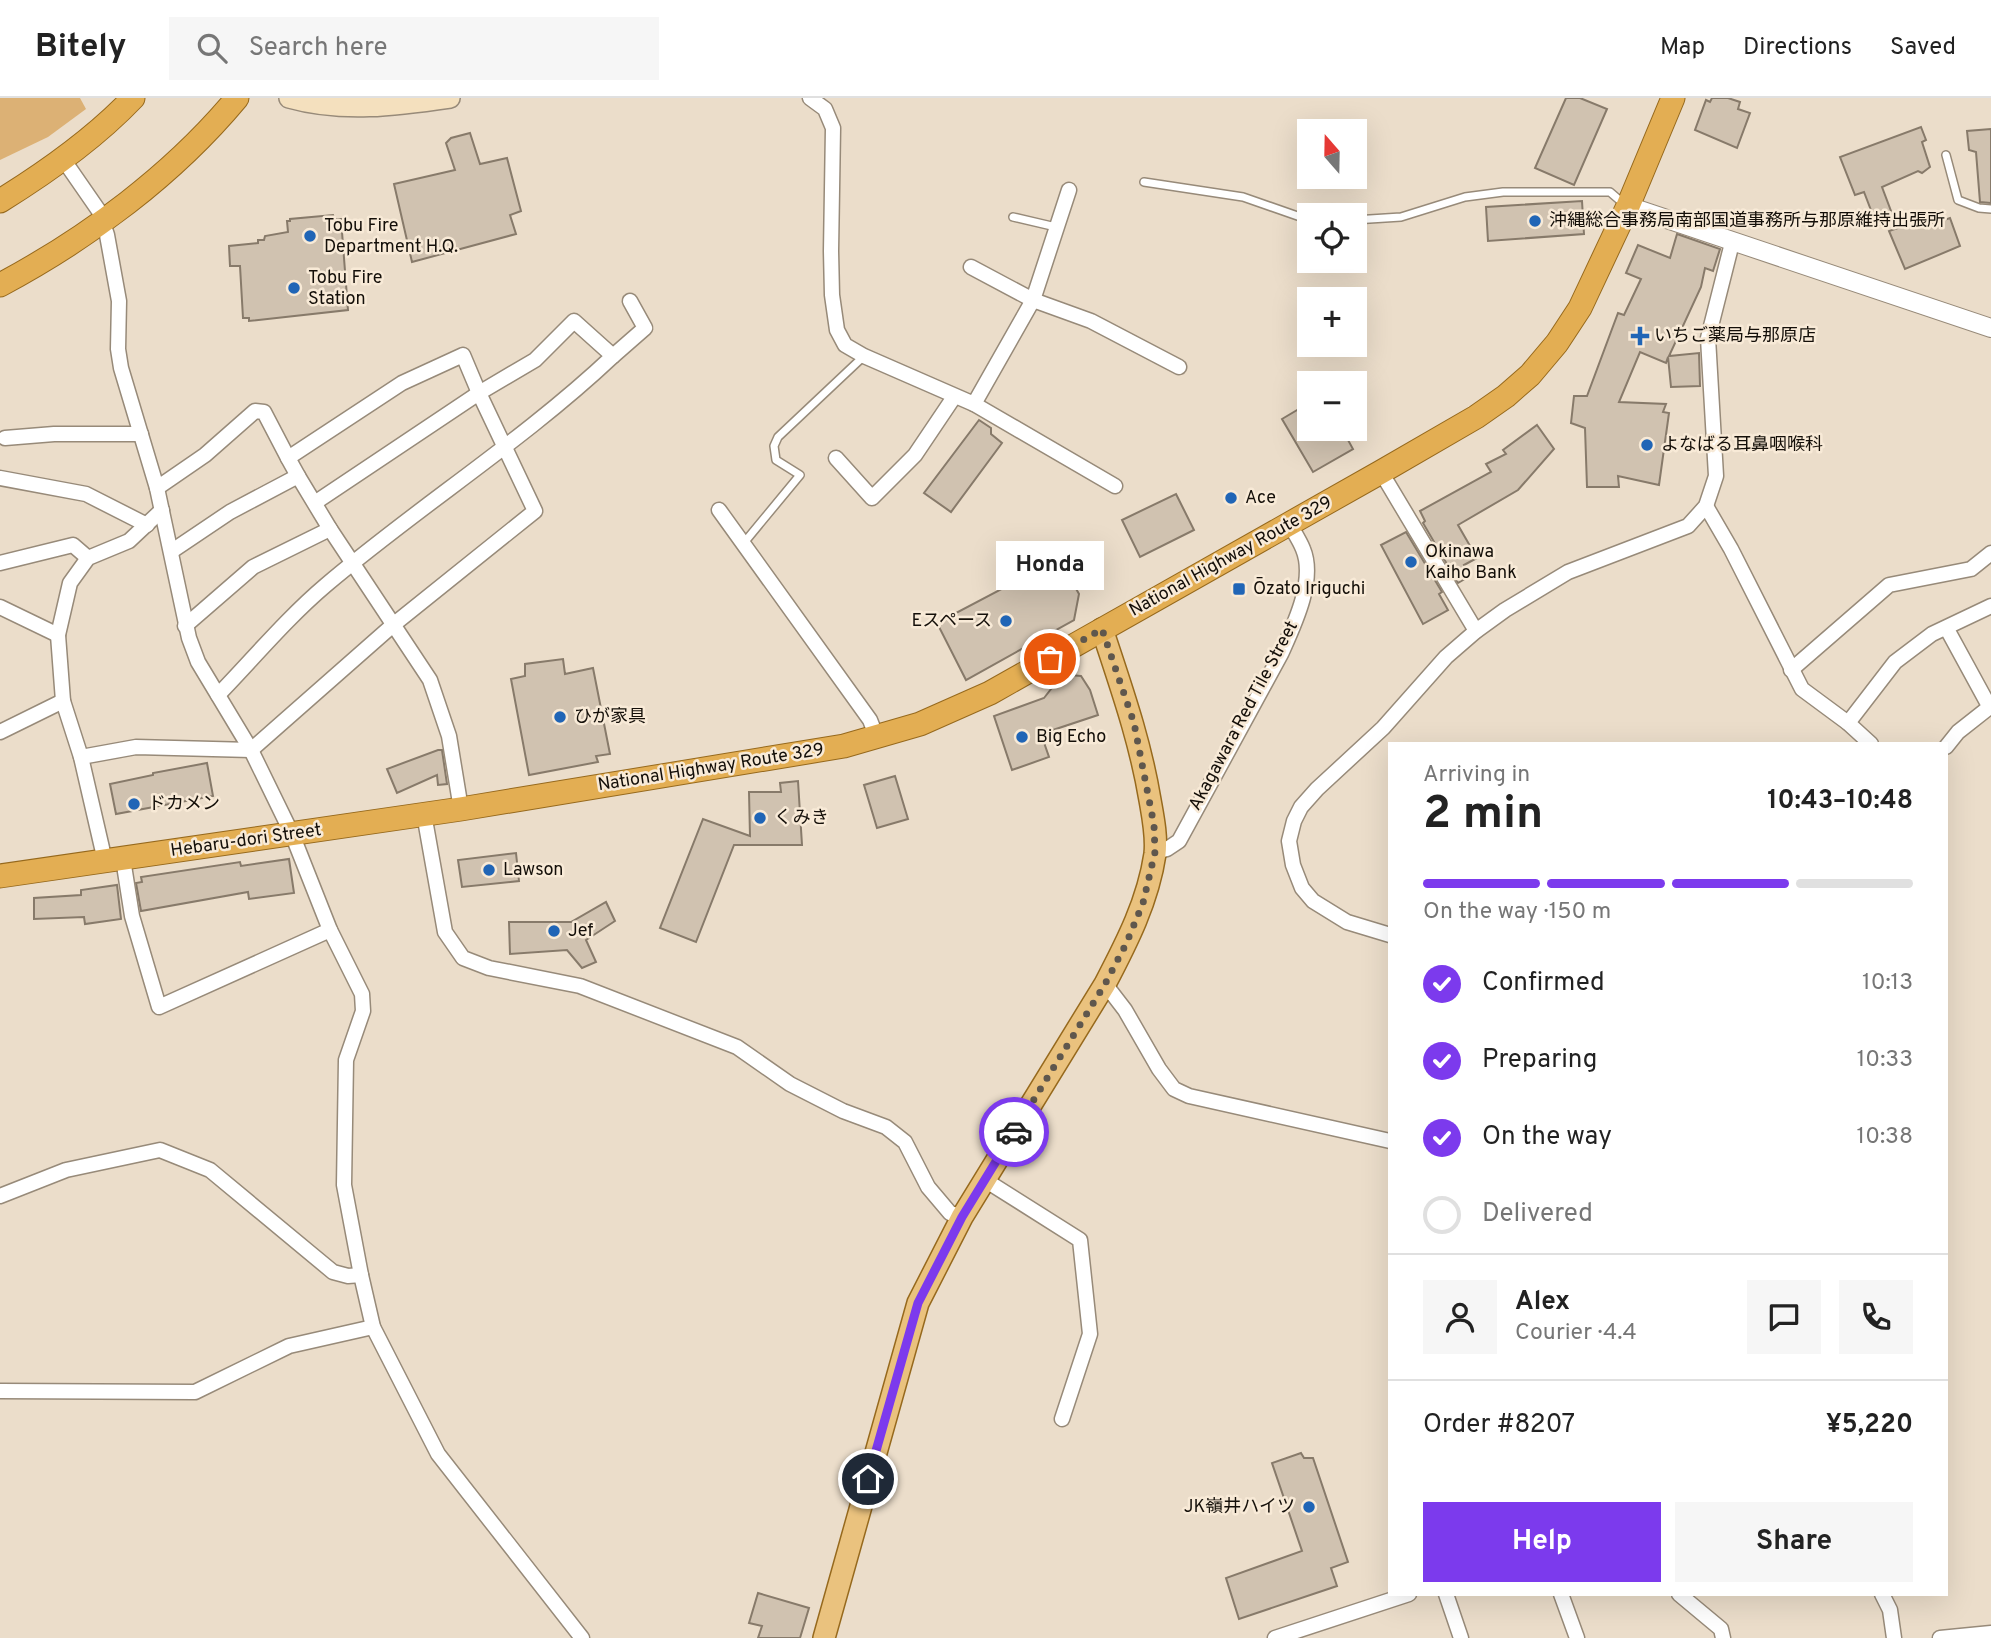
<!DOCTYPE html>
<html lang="en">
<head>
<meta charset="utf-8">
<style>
	:root { --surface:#fff; --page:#f6f6f6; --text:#222; --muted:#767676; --line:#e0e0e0; --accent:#7c3aed }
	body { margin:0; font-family:Overpass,"Noto Sans JP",sans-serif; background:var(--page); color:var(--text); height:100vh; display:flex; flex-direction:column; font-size:26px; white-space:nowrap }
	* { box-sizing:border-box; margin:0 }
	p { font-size:23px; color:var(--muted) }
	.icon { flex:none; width:38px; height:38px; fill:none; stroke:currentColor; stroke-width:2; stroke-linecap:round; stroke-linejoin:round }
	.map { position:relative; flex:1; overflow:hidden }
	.details { position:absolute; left:1388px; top:644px; width:560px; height:854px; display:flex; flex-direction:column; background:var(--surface); border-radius:0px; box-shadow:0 7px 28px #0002 }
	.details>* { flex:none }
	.needle { width:46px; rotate:340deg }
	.controls { position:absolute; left:1297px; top:21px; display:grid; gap:14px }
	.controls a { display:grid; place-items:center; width:70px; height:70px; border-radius:0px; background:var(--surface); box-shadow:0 7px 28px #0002; font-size:35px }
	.pin { position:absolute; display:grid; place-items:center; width:60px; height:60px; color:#fff; margin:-30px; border:4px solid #fff; border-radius:50%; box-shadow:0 2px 7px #0007 }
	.courier { position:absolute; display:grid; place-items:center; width:70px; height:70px; margin:-35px; border:5px solid #7c3aed; border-radius:50%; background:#fff; color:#222; box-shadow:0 2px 9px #0007 }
	.bubble { position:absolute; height:49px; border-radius:0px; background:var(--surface); box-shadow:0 7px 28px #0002; font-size:23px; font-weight:700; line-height:49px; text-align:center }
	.head em { font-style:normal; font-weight:700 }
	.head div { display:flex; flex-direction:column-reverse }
	.head { display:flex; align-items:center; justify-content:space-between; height:119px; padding:0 35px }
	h1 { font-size:46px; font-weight:700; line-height:52px }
	.bar { display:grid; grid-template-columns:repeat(4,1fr); gap:10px 7px; align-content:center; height:84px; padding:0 35px }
	.bar i { height:9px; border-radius:5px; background:var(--line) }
	.bar .on { background:var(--accent) }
	.bar p { grid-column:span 4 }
	.line { display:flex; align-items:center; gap:18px; padding:0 35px; border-top:2px solid var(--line) }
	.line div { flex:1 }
	.round { display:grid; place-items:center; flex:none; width:74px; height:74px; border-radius:0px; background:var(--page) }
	ol { padding:0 35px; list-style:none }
	li { display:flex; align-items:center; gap:21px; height:77px }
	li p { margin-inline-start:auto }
	li .icon { padding:7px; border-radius:50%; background:var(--accent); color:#fff; stroke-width:4 }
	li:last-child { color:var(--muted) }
	li i { width:38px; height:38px; border:4px solid var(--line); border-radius:50% }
	.button { display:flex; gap:14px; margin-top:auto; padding:14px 35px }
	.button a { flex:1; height:80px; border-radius:0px; background:var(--accent); color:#fff; font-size:28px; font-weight:700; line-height:80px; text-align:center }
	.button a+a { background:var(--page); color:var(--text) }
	header { display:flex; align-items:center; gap:42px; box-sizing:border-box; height:98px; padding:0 35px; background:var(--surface); border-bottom:2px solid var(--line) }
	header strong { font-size:33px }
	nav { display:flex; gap:38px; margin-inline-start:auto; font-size:24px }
	.search { width:490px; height:63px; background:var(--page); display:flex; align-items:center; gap:18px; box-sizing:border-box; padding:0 24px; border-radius:0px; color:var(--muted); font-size:26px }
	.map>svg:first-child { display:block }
	.green { fill:#dcb175 }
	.building { fill:#d0c2b0; stroke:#877a6a; stroke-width:2 }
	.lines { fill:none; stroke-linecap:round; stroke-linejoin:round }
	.service-casing { stroke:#978a79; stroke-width:10 }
	.minor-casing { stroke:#978a79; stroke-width:17 }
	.tertiary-casing { stroke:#978a79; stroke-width:20 }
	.secondary-casing { stroke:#978a79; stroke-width:22 }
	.primary-casing { stroke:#96691d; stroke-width:24 }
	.trunk-casing { stroke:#96691d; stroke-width:25 }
	.service { stroke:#fff; stroke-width:7 }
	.minor { stroke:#fff; stroke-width:14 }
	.tertiary { stroke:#fff; stroke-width:18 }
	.secondary { stroke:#f4e0be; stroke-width:19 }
	.primary { stroke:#eac27e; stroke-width:21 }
	.trunk { stroke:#e3ae53; stroke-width:23 }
	.done { stroke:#5f574d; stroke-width:7; stroke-dasharray:0 12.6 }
	.route { stroke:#7c3aed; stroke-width:9 }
	.poi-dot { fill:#2065b6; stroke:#f8ead7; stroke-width:2.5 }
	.labels { text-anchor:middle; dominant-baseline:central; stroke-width:5; stroke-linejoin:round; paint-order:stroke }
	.poi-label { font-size:18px; fill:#140f09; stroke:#f8ead7; text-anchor:start }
	.street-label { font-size:18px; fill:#140f09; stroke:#f8ead7 }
</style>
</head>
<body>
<header>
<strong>Bitely</strong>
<div class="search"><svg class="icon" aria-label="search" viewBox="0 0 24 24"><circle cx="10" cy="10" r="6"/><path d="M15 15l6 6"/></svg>Search here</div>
<nav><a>Map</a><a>Directions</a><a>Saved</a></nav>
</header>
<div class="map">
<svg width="1991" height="1540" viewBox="0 0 1991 1540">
	<rect width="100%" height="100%" fill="#ebddca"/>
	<!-- green -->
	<polygon class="green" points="0,0 80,0 86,11 48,39 0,62"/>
	<!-- building -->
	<g class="building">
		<polygon points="1566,0 1580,0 1607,11 1574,87 1535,70"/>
		<polygon points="1712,0 1728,0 1740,4 1738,11 1750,15 1737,50 1695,32 1706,2 1710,4"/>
		<polygon points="1921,29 1926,42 1922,44 1930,69 1922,75 1918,73 1882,89 1894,121 1877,128 1864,94 1855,97 1840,59"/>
		<polygon points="1991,31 1991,105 1980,104 1976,54 1969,52 1967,33"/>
		<polygon points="470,35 480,66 507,60 521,113 510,117 516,136 412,164 394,86 455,72 446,45 451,40"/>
		<polygon points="1582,103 1584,136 1488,143 1486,109"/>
		<polygon points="333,117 334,121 341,121 348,212 249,223 249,220 243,220 240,168 230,168 229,148 258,145 258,142 264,142 265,138 288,134 287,123 290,123 290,121"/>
		<polygon points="1930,119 1933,126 1950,120 1960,148 1905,171 1889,133"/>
		<polygon points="1677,136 1720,151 1713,173 1705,170 1701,189 1669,258 1699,255 1700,288 1671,289 1668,259 1666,265 1640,254 1619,304 1666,306 1663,314 1669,315 1659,387 1618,378 1619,389 1587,389 1585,330 1571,325 1574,298 1587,298 1618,215 1624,217 1641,181 1626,175 1638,147 1670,160"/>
		<polygon points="1309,305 1309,331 1342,331 1353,351 1313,374 1282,321"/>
		<polygon points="979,322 991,330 991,336 1002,345 951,414 924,395"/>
		<polygon points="1537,327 1554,351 1518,392 1458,427 1477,460 1464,467 1470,478 1458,485 1423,425 1425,423 1420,413 1491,374 1486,366 1506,356 1503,352"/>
		<polygon points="1176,396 1194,432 1140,459 1122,422"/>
		<polygon points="1406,434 1442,494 1439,496 1448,512 1423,526 1381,447"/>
		<polygon points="1047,467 1066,473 1079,496 1074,522 966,582 937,525"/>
		<polygon points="563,561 565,576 593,570 610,656 596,658 598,664 529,677 511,581 525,578 525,566"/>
		<polygon points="1069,577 1081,578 1090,592 1098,617 1041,636 1049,659 1012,672 994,618 1044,600 1055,586"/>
		<polygon points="438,652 442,652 447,686 438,687 437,677 397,695 387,671"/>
		<polygon points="207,665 213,698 116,716 110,686 153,677 153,675"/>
		<polygon points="895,678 908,721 877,730 864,687"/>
		<polygon points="798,683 802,747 734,747 696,844 660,830 703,721 750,738 749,694 781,694 780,685"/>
		<polygon points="516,755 519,783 462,789 458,762"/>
		<polygon points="289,761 294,795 249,801 248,794 141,813 136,785 142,784 141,779 240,764 241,768"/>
		<polygon points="117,787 121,821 85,826 84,819 34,821 34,800 81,797 81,792"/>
		<polygon points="606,804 615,823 586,842 596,864 582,870 567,852 510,856 509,824 571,824"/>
		<polygon points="1301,1355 1304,1360 1313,1360 1348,1464 1331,1470 1337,1488 1239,1521 1226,1480 1302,1453 1272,1365"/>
		<polygon points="758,1495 809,1510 800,1540 758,1540 762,1528 749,1525"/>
	</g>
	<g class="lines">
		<!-- service casing -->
		<g class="service-casing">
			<g id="service">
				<polyline points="1946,57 1958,102 1979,110 1991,111"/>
				<polyline points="1144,84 1243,99 1309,122"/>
				<polyline points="1013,119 1056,129"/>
				<polyline points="1354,122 1401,119 1465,99 1503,94 1610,94 1624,106"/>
				<polyline points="743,446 800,377 776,362 774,348 778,339 864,258"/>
			</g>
		</g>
		<!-- minor casing -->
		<g class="minor-casing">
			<g id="minor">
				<polyline points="810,0 825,11 833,30 831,153 832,197 837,232 845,247 864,258 974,306 1115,388"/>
				<polyline points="63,61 99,113 107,137 119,203 118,251 121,270 157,390 189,540 198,564 251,652 292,736 330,832 362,896 363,913 346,962 344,1087 361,1177 373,1229 438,1356 582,1540"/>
				<polyline points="971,169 1033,202 1069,92"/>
				<polyline points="613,258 645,230 630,203"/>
				<polyline points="974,306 1033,202 1091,223 1179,269"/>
				<polyline points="5,340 54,336 141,336"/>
				<polyline points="836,360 872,400 915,357 954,299"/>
				<polyline points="1381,374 1476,533"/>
				<polyline points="0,380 86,396 147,427"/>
				<polyline points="157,390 205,357 255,313 264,314 288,360"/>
				<polyline points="1706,408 1731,451 1802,591 1848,625 1871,646"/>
				<polyline points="719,412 870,622 877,640"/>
				<polyline points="172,453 230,414 298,378 330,431 430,582 449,638 461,711"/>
				<polyline points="0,465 73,447 88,460"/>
				<polyline points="0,509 58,537"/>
				<polyline points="185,528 253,469 330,431"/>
				<polyline points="1947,531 1989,608"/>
				<polyline points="1791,572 1889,487 1971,471 1991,455"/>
				<path d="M 218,597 C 253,561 287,520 326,487 C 419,408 524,342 613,258 L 574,223 L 535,262 L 479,295 L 316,404"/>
				<polyline points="1848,625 1895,564 1932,536 1991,508"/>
				<polyline points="0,634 63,603"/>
				<polyline points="1946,649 1958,634 1991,608"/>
				<polyline points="81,659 136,649 251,652 393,527 535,413 479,295 463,257 402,285 288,360 298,378"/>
				<polyline points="424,716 445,834 463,860 489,870 580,888 737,949 790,986 843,1013 886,1029 905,1044 928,1089 950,1115 962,1119"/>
				<path d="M 1155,754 L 1167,751 L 1179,743 L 1281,556 C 1294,527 1316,482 1303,451 C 1300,443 1294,434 1290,427"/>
				<polyline points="123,761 132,818 159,909 330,832"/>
				<polyline points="105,763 81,659 63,603 58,537 70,485 88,460 129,443 162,412"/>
				<polyline points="1390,837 1347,824 1313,803 1302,790 1293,767 1289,743 1294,723 1301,709 1317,691 1383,630 1446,559 1476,533 1505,512 1568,474 1688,428 1706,408 1716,378 1708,240 1732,145"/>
				<polyline points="1105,886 1125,912 1159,971 1174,991 1189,998 1390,1043"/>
				<polyline points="985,1082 1080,1142 1090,1236 1062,1321"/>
				<polyline points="0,1098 66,1072 160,1052 210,1072 333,1174 348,1178 361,1177"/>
				<polyline points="0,1293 195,1294 289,1248 373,1229"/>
				<polyline points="1446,1496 1461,1540"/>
				<polyline points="1561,1496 1577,1540"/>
				<polyline points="1679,1496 1721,1531 1723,1540"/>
				<polyline points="1882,1496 1890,1512 1894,1540"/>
				<polyline points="1275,1540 1409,1496"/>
				<polyline points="1940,1540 1991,1535"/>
			</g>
		</g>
		<!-- tertiary casing -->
		<g class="tertiary-casing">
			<polyline id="tertiary" points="1628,108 1991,230"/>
		</g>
		<!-- secondary casing -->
		<g class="secondary-casing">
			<path id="secondary" d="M 289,0 C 342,15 396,8 450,0"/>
		</g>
		<!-- primary casing -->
		<g class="primary-casing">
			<path id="primary" d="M 824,1540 L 918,1205 L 962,1119 L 1105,886 C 1127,844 1148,803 1155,756 C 1157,738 1153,719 1150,702 C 1140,642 1121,589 1102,531"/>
		</g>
		<!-- trunk casing -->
		<g class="trunk-casing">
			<g id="trunk">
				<path d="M 0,103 C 47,74 94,41 133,0"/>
				<path d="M 0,187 C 88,140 173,77 237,0"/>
				<polyline points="0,778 461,711 844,648 920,626 990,595 1381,374 1476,319 1506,298 1530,277 1557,245 1580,210 1628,108 1673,0"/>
			</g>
		</g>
		<!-- service -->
		<use href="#service" class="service"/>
		<!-- minor -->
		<use href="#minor" class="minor"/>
		<!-- tertiary -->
		<use href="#tertiary" class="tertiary"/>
		<!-- secondary -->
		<use href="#secondary" class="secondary"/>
		<!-- primary -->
		<use href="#primary" class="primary"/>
		<!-- trunk -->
		<use href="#trunk" class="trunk"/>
	</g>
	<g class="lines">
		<!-- done -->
		<polyline class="done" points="1014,1034 1105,886 1126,846 1143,805 1155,754 1154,727 1134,625 1102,531 1050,561"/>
		<!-- route -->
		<polyline class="route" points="868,1381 918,1205 962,1119 1014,1034"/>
	</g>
	<!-- markers -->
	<g class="poi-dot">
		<circle cx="1535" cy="123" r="7"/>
		<circle cx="310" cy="138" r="7"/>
		<circle cx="294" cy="190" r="7"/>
		<path d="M1636.5 227.5h7v7h7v7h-7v7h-7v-7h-7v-7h7z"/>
		<circle cx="1647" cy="347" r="7"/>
		<circle cx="1231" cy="400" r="7"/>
		<circle cx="1411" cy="464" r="7"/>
		<rect x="1232" y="484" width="14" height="14" rx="3.5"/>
		<circle cx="1006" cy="523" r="7"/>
		<circle cx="560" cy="619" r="7"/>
		<circle cx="1022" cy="639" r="7"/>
		<circle cx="134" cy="706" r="7"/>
		<circle cx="760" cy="720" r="7"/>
		<circle cx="489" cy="772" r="7"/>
		<circle cx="554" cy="833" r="7"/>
		<circle cx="1309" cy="1409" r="7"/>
	</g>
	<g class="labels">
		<!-- poi labels -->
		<g class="poi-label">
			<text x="1549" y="123">沖縄総合事務局南部国道事務所与那原維持出張所</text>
			<text x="324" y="128">Tobu Fire<tspan x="324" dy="21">Department H.Q.</tspan></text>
			<text x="308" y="180">Tobu Fire<tspan x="308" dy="21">Station</tspan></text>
			<text x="1654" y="238">いちご薬局与那原店</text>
			<text x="1661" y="347">よなばる耳鼻咽喉科</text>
			<text x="1245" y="400">Ace</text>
			<text x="1425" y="454">Okinawa<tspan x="1425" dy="21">Kaiho Bank</tspan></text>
			<text x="1253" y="491">Ōzato Iriguchi</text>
			<text x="992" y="523" text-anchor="end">Eスペース</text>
			<text x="574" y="619">ひが家具</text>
			<text x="1036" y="639">Big Echo</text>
			<text x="148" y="706">ドカメン</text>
			<text x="774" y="720">くみき</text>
			<text x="503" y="772">Lawson</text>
			<text x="568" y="833">Jef</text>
			<text x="1295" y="1409" text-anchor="end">JK嶺井ハイツ</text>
		</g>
		<!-- street labels -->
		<g class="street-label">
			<text transform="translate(1231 459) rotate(-29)">National Highway Route 329</text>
			<text transform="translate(1244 618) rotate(-62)">Akagawara Red Tile Street</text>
			<text transform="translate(711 670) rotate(-9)">National Highway Route 329</text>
			<text transform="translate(246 743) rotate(-8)">Hebaru-dori Street</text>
		</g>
	</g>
</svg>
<div class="controls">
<a><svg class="needle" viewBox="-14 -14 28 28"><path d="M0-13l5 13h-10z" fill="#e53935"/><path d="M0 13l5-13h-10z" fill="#767676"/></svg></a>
<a><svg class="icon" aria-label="locate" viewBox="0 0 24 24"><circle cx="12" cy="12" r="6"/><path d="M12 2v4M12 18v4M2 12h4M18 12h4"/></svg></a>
<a>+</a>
<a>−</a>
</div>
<div class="pin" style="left:1050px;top:561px;background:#ea580c"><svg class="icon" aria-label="bag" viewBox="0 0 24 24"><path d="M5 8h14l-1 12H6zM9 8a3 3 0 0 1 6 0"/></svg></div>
<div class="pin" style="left:868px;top:1381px;background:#1f2937"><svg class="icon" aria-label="home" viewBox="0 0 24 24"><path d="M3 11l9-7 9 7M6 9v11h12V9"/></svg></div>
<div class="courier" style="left:1014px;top:1034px"><svg class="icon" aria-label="car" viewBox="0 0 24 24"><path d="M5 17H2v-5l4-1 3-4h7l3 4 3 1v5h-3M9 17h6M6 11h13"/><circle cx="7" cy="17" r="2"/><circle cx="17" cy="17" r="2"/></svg></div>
<div class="bubble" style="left:996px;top:443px;width:108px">Honda</div>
<section class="details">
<div class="head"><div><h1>2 min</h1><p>Arriving in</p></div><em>10:43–10:48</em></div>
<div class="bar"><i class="on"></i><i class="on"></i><i class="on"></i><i></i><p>On the way · 150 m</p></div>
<ol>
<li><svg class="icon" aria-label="check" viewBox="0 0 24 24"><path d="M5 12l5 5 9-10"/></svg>Confirmed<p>10:13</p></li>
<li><svg class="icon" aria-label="check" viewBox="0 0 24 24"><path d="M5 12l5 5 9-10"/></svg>Preparing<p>10:33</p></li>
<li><svg class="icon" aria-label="check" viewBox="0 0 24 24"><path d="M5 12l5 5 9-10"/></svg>On the way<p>10:38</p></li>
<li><i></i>Delivered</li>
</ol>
<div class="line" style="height:126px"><a class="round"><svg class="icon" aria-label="person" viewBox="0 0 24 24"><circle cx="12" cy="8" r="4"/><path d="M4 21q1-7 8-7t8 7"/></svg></a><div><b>Alex</b><p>Courier · 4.4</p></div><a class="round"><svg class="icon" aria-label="chat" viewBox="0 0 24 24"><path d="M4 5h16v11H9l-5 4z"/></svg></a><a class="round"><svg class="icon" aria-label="phone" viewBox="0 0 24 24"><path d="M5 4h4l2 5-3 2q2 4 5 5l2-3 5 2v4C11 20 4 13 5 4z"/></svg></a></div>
<div class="line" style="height:91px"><div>Order #8207</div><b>¥5,220</b></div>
<div class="button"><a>Help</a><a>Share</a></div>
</section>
</div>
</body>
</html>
